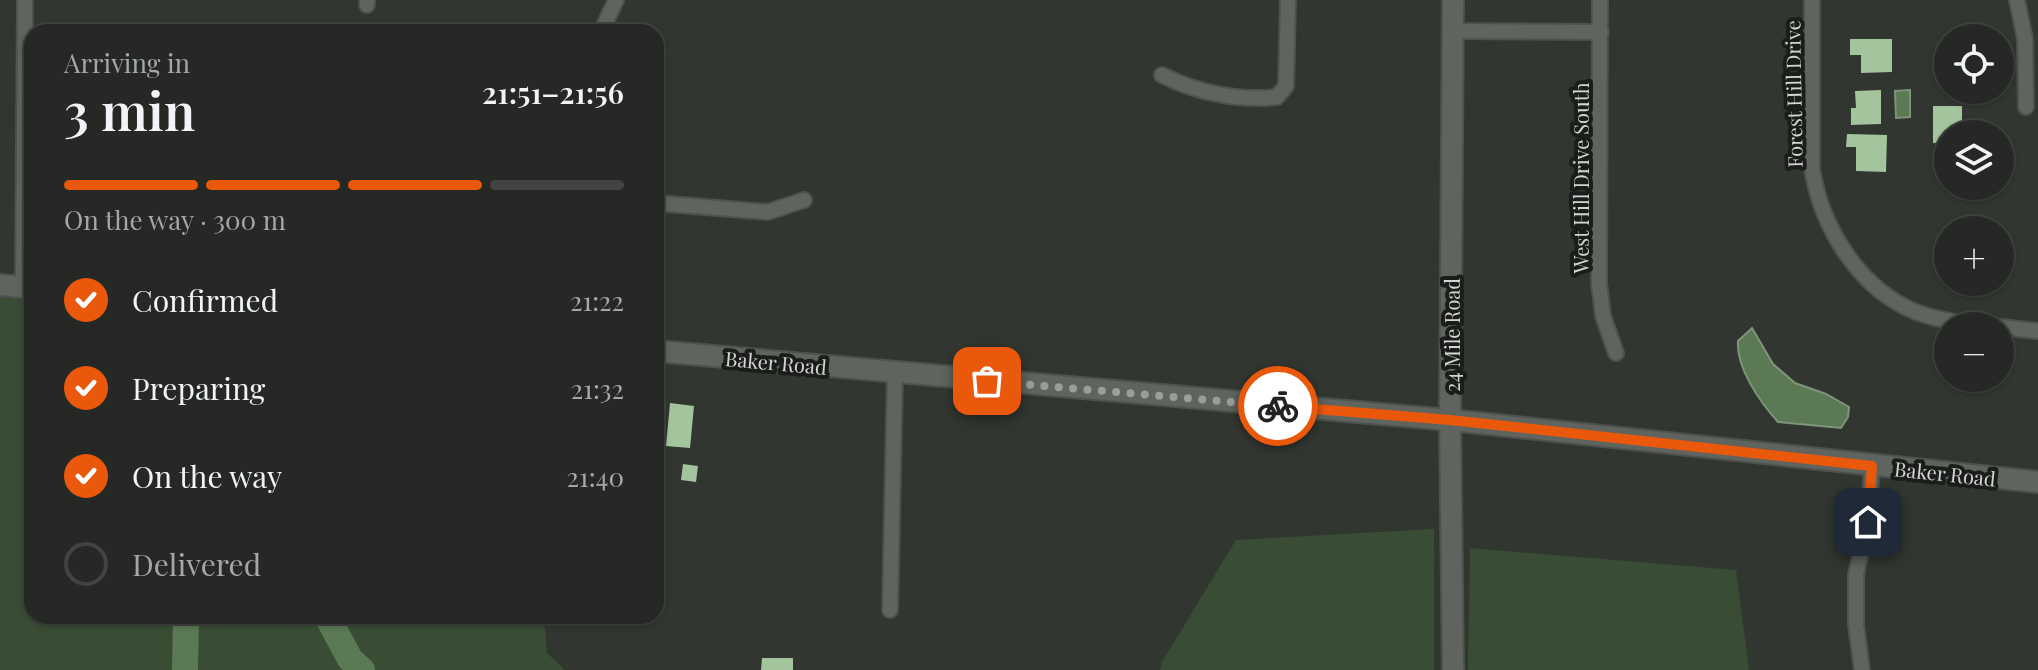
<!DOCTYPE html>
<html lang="en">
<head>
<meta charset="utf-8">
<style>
	:root { --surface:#262825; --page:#2e302d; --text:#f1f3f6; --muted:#a4a6a7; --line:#424442; --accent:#ea580c }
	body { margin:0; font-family:"Playfair Display",serif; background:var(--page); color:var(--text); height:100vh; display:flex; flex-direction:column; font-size:30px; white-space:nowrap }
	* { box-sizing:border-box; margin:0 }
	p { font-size:26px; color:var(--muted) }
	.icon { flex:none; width:44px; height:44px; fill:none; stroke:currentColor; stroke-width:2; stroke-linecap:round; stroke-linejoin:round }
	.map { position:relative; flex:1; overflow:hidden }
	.details { position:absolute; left:24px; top:24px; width:640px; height:600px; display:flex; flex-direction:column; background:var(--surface); border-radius:24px; box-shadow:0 2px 6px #0004,0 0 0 2px var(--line) }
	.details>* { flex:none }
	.fabs { position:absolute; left:1934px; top:24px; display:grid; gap:16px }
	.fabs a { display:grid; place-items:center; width:80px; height:80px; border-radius:50%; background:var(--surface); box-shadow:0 2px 6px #0004,0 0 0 2px var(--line); font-size:40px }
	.pin { position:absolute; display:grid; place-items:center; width:68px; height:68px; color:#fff; margin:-34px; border-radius:16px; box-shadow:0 4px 12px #0006 }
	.courier { position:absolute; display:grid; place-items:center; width:80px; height:80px; margin:-40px; border:6px solid #ea580c; border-radius:50%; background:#fff; color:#222; box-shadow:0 2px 10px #0007 }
	.overview em { font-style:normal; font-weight:600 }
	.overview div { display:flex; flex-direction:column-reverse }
	.overview { display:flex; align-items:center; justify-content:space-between; height:136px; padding:0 40px }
	h1 { font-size:52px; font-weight:600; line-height:60px }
	.bar { display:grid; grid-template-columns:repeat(4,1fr); gap:12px 8px; align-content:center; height:96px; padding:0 40px }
	.bar i { height:10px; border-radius:6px; background:var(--line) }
	.bar .selected { background:var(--accent) }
	.bar p { grid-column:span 4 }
	ol { padding:0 40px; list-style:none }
	li { display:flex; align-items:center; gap:24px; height:88px }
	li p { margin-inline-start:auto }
	li .icon { padding:8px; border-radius:50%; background:var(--accent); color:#fff; stroke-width:4 }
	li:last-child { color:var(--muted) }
	li i { width:44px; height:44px; border:4px solid var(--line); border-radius:50% }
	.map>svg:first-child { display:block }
	.green { fill:#394d35 }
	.water { fill:#5b7955; stroke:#7f957a; stroke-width:2 }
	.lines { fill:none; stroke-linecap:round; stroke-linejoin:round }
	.river { stroke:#5b7955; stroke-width:26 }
	.building { fill:#a4c49d }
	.street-casing { stroke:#4e514d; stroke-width:18 }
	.secondary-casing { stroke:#4e514d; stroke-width:24 }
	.street { stroke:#5f645e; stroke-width:14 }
	.secondary { stroke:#5f645e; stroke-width:20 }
	.done { stroke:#9a9d9a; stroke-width:8; stroke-dasharray:0 14.4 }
	.route { stroke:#ea580c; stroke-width:10 }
	.labels { text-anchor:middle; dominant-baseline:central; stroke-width:8; stroke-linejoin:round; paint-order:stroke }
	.street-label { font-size:20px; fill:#d2d5d2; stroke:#1b1d1b }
</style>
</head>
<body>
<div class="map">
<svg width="2038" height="670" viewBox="0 0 2038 670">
	<rect width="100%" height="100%" fill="#323631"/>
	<!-- green -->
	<g class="green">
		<polygon points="0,283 32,286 32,616 544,616 547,653 565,670 0,670"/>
		<polygon points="1434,529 1434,670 1160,670 1162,662 1236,540"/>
		<polygon points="1470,548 1736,570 1749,670 1468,670"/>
	</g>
	<!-- water -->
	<g class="water">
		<polygon points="1910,90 1910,117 1896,118 1895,91"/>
		<path d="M 1752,328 L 1773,364 L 1795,383 L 1826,394 L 1849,407 L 1848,417 L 1841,428 L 1778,422 C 1760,402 1736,368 1738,341 Z"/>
	</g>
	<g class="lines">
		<!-- river -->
		<g class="river">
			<polyline points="327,616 350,659 362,670"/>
			<polyline points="185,670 186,616"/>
		</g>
	</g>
	<!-- building -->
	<g class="building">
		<polygon points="1850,39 1892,39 1892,72 1861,73 1861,55 1850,55"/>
		<polygon points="1881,90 1881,124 1851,125 1851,108 1856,108 1855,91"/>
		<polygon points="1933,106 1962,106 1962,134 1948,134 1948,143 1933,143"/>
		<polygon points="1847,134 1887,135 1886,172 1856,171 1856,147 1846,147"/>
		<polygon points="670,403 694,406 690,448 666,446"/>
		<polygon points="683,464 698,466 696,482 681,480"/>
		<polygon points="762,658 793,658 793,670 761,670"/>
	</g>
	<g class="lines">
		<!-- street casing -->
		<g class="street-casing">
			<g id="street">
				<polyline points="1600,0 1599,283 1603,316 1616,353"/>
				<path d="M 1812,0 L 1812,168 C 1821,227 1859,289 1916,312 C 1939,321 1965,324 1989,326"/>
				<polyline points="2017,0 2025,39 2026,107"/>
				<polyline points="367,5 367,0"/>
				<polyline points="1453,31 1601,32"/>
				<polyline points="601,32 616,0"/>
				<path d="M 1162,75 C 1197,93 1238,101 1277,97 L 1286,86 L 1288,0"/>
				<polyline points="656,203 768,212 804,200"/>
				<polyline points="23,287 25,0"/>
				<polyline points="2000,327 2038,331"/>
				<polyline points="890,610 895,373"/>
				<polyline points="1862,670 1856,625 1856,574 1868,522 1872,466"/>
			</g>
		</g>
		<!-- secondary casing -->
		<g class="secondary-casing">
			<g id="secondary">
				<polyline points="1453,0 1450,420 1453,670"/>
				<polyline points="0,285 32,288"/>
				<polyline points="656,351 1450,420 2038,482"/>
			</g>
		</g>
		<!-- street -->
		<use href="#street" class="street"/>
		<!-- secondary -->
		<use href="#secondary" class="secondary"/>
	</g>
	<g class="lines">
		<!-- done -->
		<polyline class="done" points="987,381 1278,406"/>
		<!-- route -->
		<polyline class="route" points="1278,406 1450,420 1872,466 1868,522"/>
	</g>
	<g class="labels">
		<!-- street labels -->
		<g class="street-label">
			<text transform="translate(1793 94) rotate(-91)">Forest Hill Drive</text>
			<text transform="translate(1580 178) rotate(-90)">West Hill Drive South</text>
			<text transform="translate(1451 335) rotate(-90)">24 Mile Road</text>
			<text transform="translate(776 362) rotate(5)">Baker Road</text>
			<text transform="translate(1945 473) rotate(6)">Baker Road</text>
		</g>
	</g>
</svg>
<div class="fabs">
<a><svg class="icon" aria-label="locate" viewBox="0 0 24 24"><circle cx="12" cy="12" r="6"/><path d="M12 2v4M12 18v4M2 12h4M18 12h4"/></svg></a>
<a><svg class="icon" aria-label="layers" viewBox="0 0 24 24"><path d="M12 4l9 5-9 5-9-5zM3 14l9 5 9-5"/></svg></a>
<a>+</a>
<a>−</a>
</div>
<div class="pin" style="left:987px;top:381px;background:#ea580c"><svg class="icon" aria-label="bag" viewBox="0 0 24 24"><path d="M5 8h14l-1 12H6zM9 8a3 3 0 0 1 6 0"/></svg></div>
<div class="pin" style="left:1868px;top:522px;background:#1f2937"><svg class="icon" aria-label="home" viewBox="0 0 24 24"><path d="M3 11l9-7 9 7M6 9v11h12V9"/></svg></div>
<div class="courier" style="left:1278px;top:406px"><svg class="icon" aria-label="bike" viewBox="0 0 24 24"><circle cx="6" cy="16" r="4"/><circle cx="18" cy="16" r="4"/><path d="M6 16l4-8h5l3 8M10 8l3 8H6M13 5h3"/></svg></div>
<section class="details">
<div class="overview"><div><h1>3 min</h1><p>Arriving in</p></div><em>21:51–21:56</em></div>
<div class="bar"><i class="selected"></i><i class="selected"></i><i class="selected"></i><i></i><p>On the way · 300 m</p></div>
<ol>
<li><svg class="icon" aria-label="check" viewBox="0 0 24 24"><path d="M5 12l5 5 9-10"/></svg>Confirmed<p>21:22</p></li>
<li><svg class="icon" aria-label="check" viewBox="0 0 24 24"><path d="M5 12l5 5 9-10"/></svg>Preparing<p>21:32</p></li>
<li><svg class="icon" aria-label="check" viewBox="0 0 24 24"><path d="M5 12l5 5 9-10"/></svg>On the way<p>21:40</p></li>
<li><i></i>Delivered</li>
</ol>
</section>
</div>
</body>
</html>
